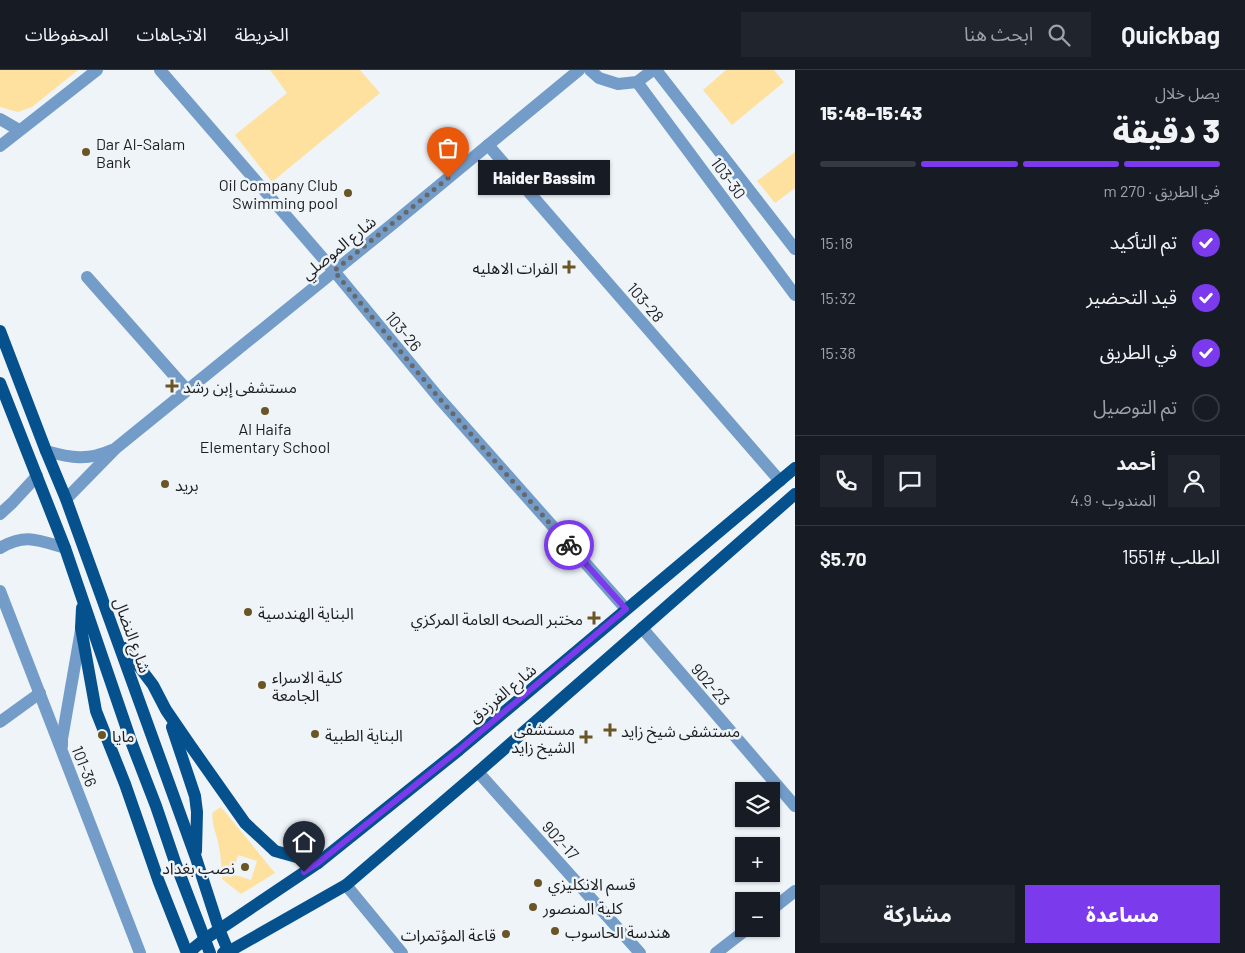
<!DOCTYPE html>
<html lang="ar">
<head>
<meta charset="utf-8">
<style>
	:root { --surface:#171b24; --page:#20242c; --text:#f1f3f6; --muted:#9ea1a6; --line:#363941; --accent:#7c3aed }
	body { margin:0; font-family:Barlow,"Noto Sans Arabic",sans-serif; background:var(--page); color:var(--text); direction:rtl; height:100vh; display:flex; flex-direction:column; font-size:19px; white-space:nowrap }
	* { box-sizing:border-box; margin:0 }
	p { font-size:16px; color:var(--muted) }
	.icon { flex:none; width:28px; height:28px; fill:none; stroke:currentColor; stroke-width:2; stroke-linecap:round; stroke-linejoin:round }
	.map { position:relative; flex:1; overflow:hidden; direction:ltr }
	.side { display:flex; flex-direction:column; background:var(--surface); width:450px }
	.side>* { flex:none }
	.fabs { position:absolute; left:735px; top:712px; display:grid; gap:10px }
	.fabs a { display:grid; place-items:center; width:45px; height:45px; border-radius:0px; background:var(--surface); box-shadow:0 1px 4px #0004; font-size:25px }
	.pin { position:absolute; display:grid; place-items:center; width:42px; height:42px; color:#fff; margin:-51px -21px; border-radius:50% 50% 50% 0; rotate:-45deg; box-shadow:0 0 5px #0007 }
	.pin .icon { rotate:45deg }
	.courier { position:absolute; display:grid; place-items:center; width:50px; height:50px; margin:-25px; border:4px solid #7c3aed; border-radius:50%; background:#fff; color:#222; box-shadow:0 1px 6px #0007 }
	.bubble { position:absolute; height:35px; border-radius:0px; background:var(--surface); box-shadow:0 1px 4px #0004; font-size:16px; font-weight:800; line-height:35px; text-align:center; direction:rtl }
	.summary em { font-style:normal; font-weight:800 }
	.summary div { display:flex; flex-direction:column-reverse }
	.summary { display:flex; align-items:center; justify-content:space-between; height:85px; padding:0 25px }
	h1 { font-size:32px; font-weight:800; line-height:38px }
	.bar { display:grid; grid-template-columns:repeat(4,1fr); gap:8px 5px; align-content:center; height:60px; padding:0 25px }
	.bar i { height:6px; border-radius:4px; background:var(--line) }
	.bar .selected { background:var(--accent) }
	.bar p { grid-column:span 4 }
	.line { display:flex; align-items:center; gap:12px; padding:0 25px; border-top:1px solid var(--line) }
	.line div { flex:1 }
	.round { display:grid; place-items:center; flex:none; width:52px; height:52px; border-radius:0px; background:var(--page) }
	ol { padding:0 25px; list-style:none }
	li { display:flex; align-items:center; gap:15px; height:55px }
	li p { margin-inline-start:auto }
	li .icon { padding:5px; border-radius:50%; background:var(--accent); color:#fff; stroke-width:4 }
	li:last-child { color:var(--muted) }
	li i { width:28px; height:28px; border:2px solid var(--line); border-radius:50% }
	.cta { display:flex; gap:10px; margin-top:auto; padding:10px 25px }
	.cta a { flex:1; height:58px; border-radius:0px; background:var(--accent); color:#fff; font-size:20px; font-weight:800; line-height:58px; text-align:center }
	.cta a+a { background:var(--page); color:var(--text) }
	header { display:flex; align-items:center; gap:30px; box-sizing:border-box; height:70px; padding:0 25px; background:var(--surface); border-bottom:1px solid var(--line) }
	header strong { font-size:24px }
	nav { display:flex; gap:28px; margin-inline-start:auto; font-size:18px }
	.search { width:350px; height:45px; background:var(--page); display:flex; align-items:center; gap:12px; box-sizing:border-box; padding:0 18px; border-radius:0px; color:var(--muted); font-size:19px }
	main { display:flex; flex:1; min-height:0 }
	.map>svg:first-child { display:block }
	.green { fill:#fee19f; fill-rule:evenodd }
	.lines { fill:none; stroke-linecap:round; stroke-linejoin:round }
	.minor { stroke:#739cc8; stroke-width:12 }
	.major { stroke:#05518e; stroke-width:12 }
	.done { stroke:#66696c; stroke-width:5; stroke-dasharray:0 9 }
	.route { stroke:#7c3aed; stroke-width:6 }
	.poi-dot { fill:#6a5524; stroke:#eff4f9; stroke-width:2 }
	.labels { text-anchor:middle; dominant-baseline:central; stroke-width:5; stroke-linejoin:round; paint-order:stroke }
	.poi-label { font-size:16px; fill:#1c1e20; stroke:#eff4f9; text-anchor:start }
	.street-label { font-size:16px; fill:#1c1e20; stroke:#eff4f9 }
</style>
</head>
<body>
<header>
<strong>Quickbag</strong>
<div class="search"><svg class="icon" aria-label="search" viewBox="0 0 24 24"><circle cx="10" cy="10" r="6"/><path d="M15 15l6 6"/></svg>ابحث هنا</div>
<nav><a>الخريطة</a><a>الاتجاهات</a><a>المحفوظات</a></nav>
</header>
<main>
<section class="side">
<div class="summary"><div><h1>3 دقيقة</h1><p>يصل خلال</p></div><em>15:43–15:48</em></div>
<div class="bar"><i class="selected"></i><i class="selected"></i><i class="selected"></i><i></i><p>في الطريق · 270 m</p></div>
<ol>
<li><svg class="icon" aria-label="check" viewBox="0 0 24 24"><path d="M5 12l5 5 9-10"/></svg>تم التأكيد<p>15:18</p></li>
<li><svg class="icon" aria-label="check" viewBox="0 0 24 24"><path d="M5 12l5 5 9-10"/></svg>قيد التحضير<p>15:32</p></li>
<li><svg class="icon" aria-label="check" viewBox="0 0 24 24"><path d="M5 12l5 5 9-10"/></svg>في الطريق<p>15:38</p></li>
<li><i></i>تم التوصيل</li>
</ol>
<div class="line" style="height:90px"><a class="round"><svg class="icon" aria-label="person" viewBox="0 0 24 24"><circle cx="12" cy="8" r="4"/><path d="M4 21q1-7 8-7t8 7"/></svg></a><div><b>أحمد</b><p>المندوب · 4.9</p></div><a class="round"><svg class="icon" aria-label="chat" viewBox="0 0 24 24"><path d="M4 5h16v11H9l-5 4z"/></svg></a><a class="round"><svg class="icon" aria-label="phone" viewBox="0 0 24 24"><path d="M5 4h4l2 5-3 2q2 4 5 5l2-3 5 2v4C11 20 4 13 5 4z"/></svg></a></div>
<div class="line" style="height:65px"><div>الطلب #1551</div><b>$5.70</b></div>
<div class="cta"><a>مساعدة</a><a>مشاركة</a></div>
</section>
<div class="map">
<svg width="795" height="883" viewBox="0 0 795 883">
	<rect width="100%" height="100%" fill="#eff4f9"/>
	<!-- green -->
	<g class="green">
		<polygon points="0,0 78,0 32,37 18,42 0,37"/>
		<polygon points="270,0 360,0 380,23 272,112 235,65 287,23"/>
		<polygon points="726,0 774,0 784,12 732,55 703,20"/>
		<polygon points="795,82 795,118 775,133 757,111"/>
		<path d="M 221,737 L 275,803 L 241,824 L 222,809 C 222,799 221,788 219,777 C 218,768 210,750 213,742 ZM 238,785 L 257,791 L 251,810 L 232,804 Z"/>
	</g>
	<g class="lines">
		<!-- minor -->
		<g class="minor">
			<polyline points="160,0 334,201 439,328 626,539"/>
			<polyline points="590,0 599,8 618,14 637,12 653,0"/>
			<polyline points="656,0 795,179"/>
			<polyline points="637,12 795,225"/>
			<polyline points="0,49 19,60"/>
			<polyline points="488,75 780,411"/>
			<polyline points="0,76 97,0"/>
			<polyline points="87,207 187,320"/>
			<path d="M 46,381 C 71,388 88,391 112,380"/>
			<polyline points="66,429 116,378 395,152 579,0"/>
			<polyline points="0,444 12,433 37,406"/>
			<path d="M 0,478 C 25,463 38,470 65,478"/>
			<polyline points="0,521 140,883"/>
			<polyline points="642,558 795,736"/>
			<polyline points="0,652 40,623"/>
			<polyline points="62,676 62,669 81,560"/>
			<polyline points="478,702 640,883"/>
			<polyline points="346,815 402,883"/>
			<polyline points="771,840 795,821"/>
			<polyline points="716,883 747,859"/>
		</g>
		<!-- major -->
		<g class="major">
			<polyline points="0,261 46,381 66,429 196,788 219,859 229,883"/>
			<polyline points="0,313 65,478 132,674 156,736 175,792 182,810 210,883"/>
			<polyline points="82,538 81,558 96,641 125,714 159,812 187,883"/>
			<polyline points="125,578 153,615 166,640 190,675 245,753 275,781 318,793"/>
			<polyline points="172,657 195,726 197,742 196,781"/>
			<polyline points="191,883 194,878 205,869 318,793 459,680 795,398"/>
			<polyline points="223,883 228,882 346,815 478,702 795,424"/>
		</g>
	</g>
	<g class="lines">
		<!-- done -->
		<polyline class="done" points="448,108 334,201 439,328 569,475"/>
		<!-- route -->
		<polyline class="route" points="304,802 318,793 459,680 626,539 569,475"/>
	</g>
	<!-- markers -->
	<g class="poi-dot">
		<circle cx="86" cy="82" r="5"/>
		<circle cx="348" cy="123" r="5"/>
		<path d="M566.5 189.5h5v5h5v5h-5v5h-5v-5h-5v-5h5z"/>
		<path d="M169.5 308.5h5v5h5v5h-5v5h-5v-5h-5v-5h5z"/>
		<circle cx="265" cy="341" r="5"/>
		<circle cx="165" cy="414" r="5"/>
		<circle cx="248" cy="542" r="5"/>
		<path d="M591.5 540.5h5v5h5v5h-5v5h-5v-5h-5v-5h5z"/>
		<circle cx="262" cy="615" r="5"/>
		<path d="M607.5 652.5h5v5h5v5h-5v5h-5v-5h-5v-5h5z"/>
		<circle cx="315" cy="664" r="5"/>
		<circle cx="102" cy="665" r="5"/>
		<path d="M583.5 659.5h5v5h5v5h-5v5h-5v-5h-5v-5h5z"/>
		<circle cx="245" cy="797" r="5"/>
		<circle cx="538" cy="813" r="5"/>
		<circle cx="533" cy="837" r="5"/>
		<circle cx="555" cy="861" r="5"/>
		<circle cx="506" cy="864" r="5"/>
	</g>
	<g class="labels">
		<!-- poi labels -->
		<g class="poi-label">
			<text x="96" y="73">Dar Al-Salam<tspan x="96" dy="18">Bank</tspan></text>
			<text x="338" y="114" text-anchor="end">Oil Company Club<tspan x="338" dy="18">Swimming pool</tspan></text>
			<text x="558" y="197" text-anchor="end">الفرات الاهليه</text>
			<text x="183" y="316">مستشفى إبن رشد</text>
			<text x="265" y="358" text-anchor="middle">Al Haifa<tspan x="265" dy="18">Elementary School</tspan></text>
			<text x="175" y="414">بريد</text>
			<text x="258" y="542">البناية الهندسية</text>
			<text x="583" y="548" text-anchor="end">مختبر الصحه العامة المركزي</text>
			<text x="272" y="606">كلية الاسراء<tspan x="272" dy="18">الجامعة</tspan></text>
			<text x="575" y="658" text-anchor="end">مستشفى<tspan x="575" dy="18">الشيخ زايد</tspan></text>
			<text x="621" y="660">مستشفى شيخ زايد</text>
			<text x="325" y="664">البناية الطبية</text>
			<text x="112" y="665">مايا</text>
			<text x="235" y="797" text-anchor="end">نصب بغداد</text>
			<text x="548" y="813">قسم الانكليزي</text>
			<text x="543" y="837">كلية المنصور</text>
			<text x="565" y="861">هندسة الحاسوب</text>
			<text x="496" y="864" text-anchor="end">قاعة المؤتمرات</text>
		</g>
		<!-- street labels -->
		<g class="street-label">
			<text transform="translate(729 108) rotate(54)">103-30</text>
			<text transform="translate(338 177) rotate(-39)">شارع الموصلي</text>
			<text transform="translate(646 232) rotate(49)">103-28</text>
			<text transform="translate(404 261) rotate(50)">103-26</text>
			<text transform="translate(133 565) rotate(70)">شارع النضال</text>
			<text transform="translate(711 614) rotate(49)">902-23</text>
			<text transform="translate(502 623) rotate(-40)">شارع الفرزدق</text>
			<text transform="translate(85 696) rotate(69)">101-36</text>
			<text transform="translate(561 770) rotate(48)">902-17</text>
		</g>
	</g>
</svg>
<div class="fabs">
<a><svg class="icon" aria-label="layers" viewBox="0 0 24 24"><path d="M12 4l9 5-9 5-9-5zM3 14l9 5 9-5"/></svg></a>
<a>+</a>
<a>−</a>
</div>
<div class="pin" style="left:448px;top:108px;background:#ea580c"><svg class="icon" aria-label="bag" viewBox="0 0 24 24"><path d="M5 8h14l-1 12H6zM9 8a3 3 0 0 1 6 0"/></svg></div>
<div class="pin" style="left:304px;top:802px;background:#1f2937"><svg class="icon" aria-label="home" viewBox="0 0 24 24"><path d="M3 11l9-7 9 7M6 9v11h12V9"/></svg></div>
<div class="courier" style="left:569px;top:475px"><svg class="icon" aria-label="bike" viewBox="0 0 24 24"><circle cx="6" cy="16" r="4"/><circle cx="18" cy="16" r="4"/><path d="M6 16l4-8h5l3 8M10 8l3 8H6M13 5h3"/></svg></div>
<div class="bubble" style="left:478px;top:90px;width:132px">Haider Bassim</div>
</div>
</main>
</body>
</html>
